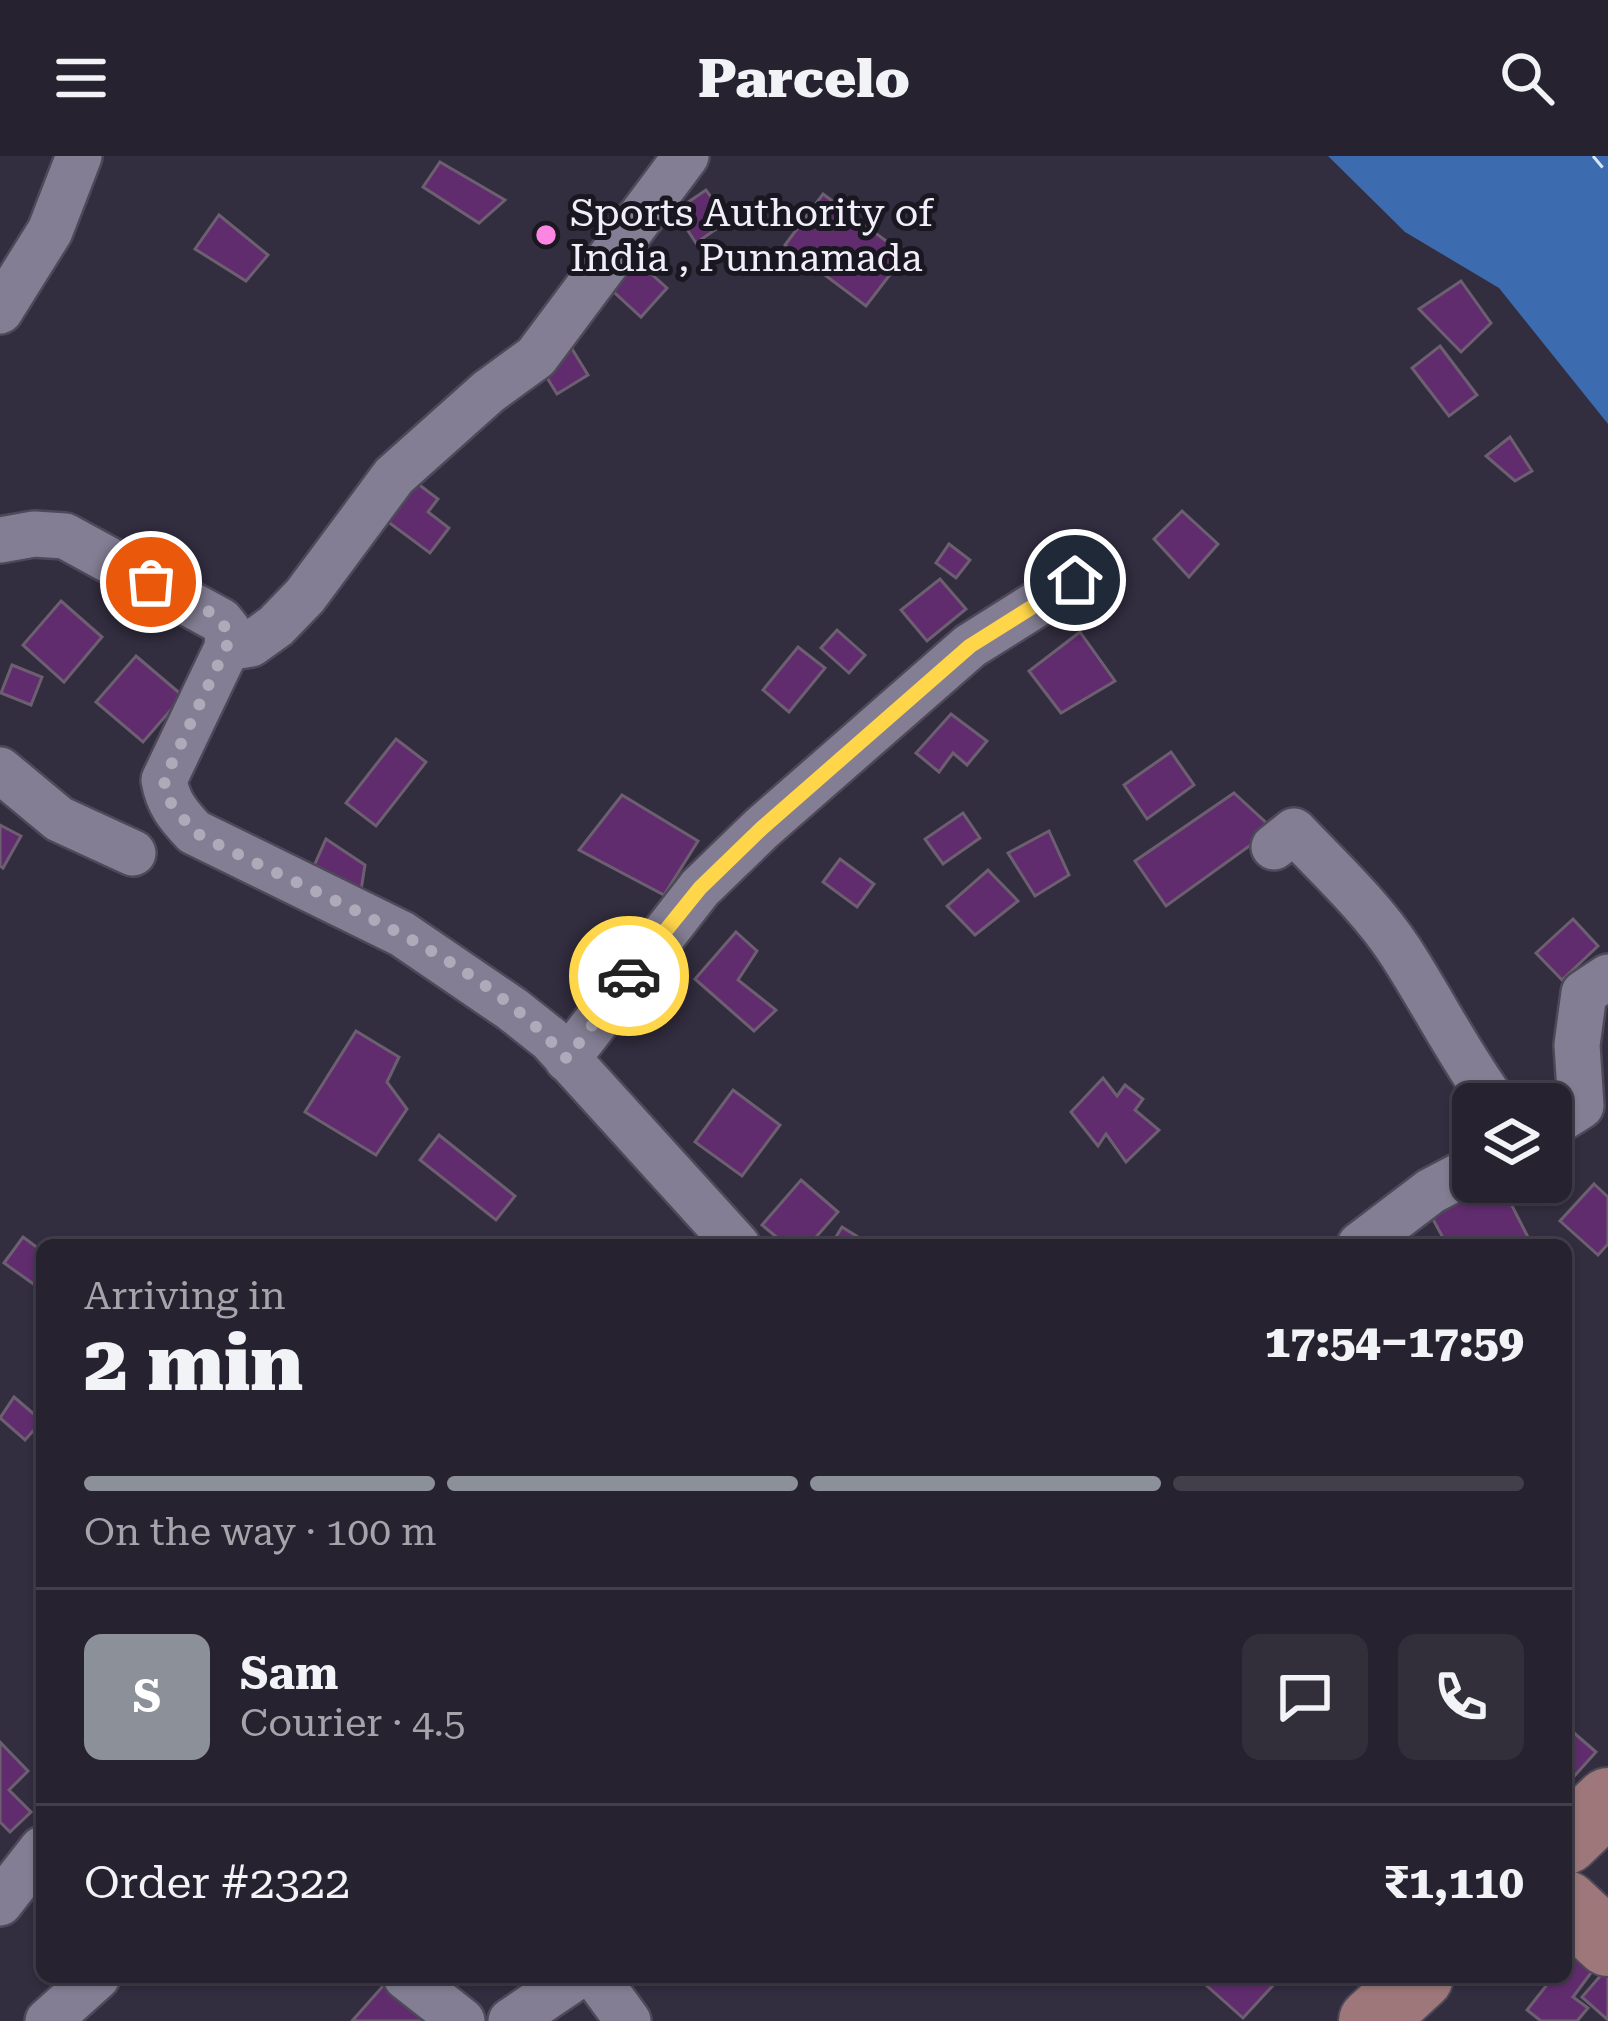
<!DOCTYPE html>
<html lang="en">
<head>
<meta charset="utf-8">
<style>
	:root { --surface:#26222f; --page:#322f3b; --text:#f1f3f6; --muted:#a4a4aa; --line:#423f4b; --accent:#8c9099 }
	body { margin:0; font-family:"Roboto Serif",serif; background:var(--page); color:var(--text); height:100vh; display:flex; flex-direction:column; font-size:45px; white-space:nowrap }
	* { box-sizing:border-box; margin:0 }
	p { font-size:39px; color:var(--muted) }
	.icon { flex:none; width:66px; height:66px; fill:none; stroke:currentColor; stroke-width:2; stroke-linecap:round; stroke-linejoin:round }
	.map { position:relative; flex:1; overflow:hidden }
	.side { position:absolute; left:36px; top:1083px; width:1536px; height:744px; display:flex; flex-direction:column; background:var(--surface); border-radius:18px; box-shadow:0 3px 9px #0004,0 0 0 3px var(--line) }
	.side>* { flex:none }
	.buttons { position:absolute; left:1452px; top:927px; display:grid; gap:24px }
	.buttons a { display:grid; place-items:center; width:120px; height:120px; border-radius:18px; background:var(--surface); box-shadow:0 3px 9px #0004,0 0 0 3px var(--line); font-size:60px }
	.pin { position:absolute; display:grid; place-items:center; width:102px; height:102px; color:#fff; margin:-51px; border:6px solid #fff; border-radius:50%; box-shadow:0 3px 12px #0007 }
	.courier { position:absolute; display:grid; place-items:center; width:120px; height:120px; margin:-60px; border:9px solid #ffd54a; border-radius:50%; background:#fff; color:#222; box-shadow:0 3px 15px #0007 }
	.head em { font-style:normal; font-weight:800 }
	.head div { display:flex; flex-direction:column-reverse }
	.head { display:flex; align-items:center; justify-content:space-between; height:204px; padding:0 48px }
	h1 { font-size:78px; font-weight:800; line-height:90px }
	.bar { display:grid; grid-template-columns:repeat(4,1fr); gap:18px 12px; align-content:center; height:144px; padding:0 48px }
	.bar i { height:15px; border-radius:9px; background:var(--line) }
	.bar .current { background:var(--accent) }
	.bar p { grid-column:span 4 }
	.line { display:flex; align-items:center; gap:30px; padding:0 48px; border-top:3px solid var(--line) }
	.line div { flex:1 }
	.round { display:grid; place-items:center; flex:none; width:126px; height:126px; border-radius:18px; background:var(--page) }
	header { display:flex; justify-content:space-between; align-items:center; height:156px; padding:0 48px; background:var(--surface); font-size:54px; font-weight:800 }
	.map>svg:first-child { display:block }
	.water { fill:#3d6baf }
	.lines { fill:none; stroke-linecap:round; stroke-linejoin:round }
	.ferry { stroke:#d8e5f9; stroke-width:3; stroke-dasharray:15 12; stroke-linecap:butt }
	.building { fill:#602c6e; stroke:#6c5f70; stroke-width:3 }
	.minor-casing { stroke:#4e4958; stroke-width:50 }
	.secondary-casing { stroke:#4e4958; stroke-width:70 }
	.minor { stroke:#837e93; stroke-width:45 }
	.secondary { stroke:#9d777a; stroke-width:66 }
	.done { stroke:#aeaab9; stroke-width:12; stroke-dasharray:0 21.6 }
	.route { stroke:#ffd54a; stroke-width:15 }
	.poi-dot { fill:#fd86e3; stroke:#19171f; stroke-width:4.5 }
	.labels { text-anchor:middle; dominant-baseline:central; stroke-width:10; stroke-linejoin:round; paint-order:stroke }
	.poi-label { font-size:39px; fill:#f1eefa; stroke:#19171f; text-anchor:start }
</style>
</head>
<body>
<header><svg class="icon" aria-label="menu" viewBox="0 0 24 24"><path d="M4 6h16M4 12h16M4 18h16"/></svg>Parcelo<svg class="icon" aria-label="search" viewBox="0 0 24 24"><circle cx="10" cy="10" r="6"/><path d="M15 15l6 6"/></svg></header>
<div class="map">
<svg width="1608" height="1865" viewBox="0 0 1608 1865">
	<rect width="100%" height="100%" fill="#322d3f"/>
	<!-- water -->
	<polygon class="water" points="1328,0 1608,0 1608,268 1499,132 1405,76"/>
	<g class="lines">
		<!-- ferry -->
		<polyline class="ferry" points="1593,0 1608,18"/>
	</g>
	<!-- building -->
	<g class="building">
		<polygon points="440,6 505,44 479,67 423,31"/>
		<polygon points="706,34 728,65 696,87 675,55"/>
		<polygon points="823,38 905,99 866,150 785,89"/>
		<polygon points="219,59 268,99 246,125 195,93"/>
		<polygon points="630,99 667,132 641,161 604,127"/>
		<polygon points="1461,125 1491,167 1461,196 1419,153"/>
		<polygon points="569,188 588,219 557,238 538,207"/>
		<polygon points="1440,190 1477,239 1449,260 1412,212"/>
		<polygon points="1510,281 1532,315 1515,325 1486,300"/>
		<polygon points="401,315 438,343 428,356 449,372 430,397 372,354"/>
		<polygon points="1182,355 1218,388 1189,421 1154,383"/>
		<polygon points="949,388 970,404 956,422 936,407"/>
		<polygon points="940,423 966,453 927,485 901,454"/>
		<polygon points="61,445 102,481 64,526 23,489"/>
		<polygon points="837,474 865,499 849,517 821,492"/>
		<polygon points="1080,476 1115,525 1061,557 1029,515"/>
		<polygon points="798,491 825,512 789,556 763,534"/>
		<polygon points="136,500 183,540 143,586 96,546"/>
		<polygon points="12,509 42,521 31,549 1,537"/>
		<polygon points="951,558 987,585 967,609 953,597 939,616 916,597"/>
		<polygon points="396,583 426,606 376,670 346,647"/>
		<polygon points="1171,596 1194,629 1147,663 1124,629"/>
		<polygon points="1234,637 1273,673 1166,750 1135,705"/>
		<polygon points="622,639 698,685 664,739 579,694"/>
		<polygon points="963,657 980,682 943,708 925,683"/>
		<polygon points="0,669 21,680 3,712 0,710"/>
		<polygon points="1049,675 1069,719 1035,740 1008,697"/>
		<polygon points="326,683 365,709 358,753 306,728"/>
		<polygon points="840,703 874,728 857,751 823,726"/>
		<polygon points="988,714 1018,745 975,779 947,750"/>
		<polygon points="1573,763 1598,790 1562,824 1536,797"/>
		<polygon points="736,776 757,795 738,824 776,854 754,875 695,823"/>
		<polygon points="356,875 399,901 387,926 407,953 376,999 305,956"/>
		<polygon points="1103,922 1117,940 1125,929 1143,943 1135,954 1159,974 1126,1006 1106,978 1098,990 1071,956"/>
		<polygon points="733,934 780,969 742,1020 695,986"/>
		<polygon points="439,979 515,1040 496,1064 420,1004"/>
		<polygon points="801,1024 838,1056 809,1089 786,1089 762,1069"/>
		<polygon points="1479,1026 1500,1026 1532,1089 1447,1089 1429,1056"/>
		<polygon points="1594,1028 1608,1041 1608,1088 1598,1099 1560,1065"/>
		<polygon points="842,1071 871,1089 831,1089"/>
		<polygon points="23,1081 42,1095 42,1134 4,1107"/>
		<polygon points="14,1241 42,1265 25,1284 0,1262"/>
		<polygon points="1566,1570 1596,1596 1569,1626 1584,1639 1566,1659"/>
		<polygon points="0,1586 28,1615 9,1634 31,1656 10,1676 0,1666"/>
		<polygon points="1574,1794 1596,1810 1573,1841 1588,1852 1577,1865 1541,1865 1527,1854 1553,1821 1566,1821 1566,1804"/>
		<polygon points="1608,1811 1608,1864 1582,1841"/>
		<polygon points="391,1821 442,1865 352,1865"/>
		<polygon points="1216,1821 1277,1821 1279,1823 1243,1862 1207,1830"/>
	</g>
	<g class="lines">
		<!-- minor casing -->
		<g class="minor-casing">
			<g id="minor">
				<polyline points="0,155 50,75 79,0"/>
				<path d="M 0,384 L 34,378 L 65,380 L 221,465 L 228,474 L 227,492 L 164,624 C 168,647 178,659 194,676 L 402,778 L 512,853 L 550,883 L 737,1089"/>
				<polyline points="227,492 251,488 276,470 305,440 394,320 488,236 536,201 686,0"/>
				<polyline points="0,614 59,663 133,697"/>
				<path d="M 1274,691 L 1294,675 C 1330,713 1371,751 1400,795 C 1433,846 1459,899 1495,948"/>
				<polyline points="567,903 700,732 762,672 970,490 1075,424"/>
				<polyline points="1551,969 1581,950 1577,889 1584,837 1608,821"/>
				<polyline points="1360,1089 1431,1035 1473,1013"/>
				<polyline points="0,1747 42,1693"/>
				<polyline points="406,1821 462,1865"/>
				<polyline points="596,1821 628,1865"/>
				<polyline points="48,1865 97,1821"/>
				<polyline points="511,1865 576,1821"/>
			</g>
		</g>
		<!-- secondary casing -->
		<g class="secondary-casing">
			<g id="secondary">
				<polyline points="1566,1685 1608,1645"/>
				<polyline points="1566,1748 1608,1787"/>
				<polyline points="1372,1865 1420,1821"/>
			</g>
		</g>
		<!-- minor -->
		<use href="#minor" class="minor"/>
		<!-- secondary -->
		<use href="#secondary" class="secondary"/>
	</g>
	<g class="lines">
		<!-- done -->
		<path class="done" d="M 151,426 C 177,440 223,453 230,483 L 164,624 L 167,642 L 194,676 C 319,742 472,793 567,903 L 629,820"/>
		<!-- route -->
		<polyline class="route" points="629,820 700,732 762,672 970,490 1075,424"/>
	</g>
	<!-- markers -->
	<circle class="poi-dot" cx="546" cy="79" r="12"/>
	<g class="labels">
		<!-- poi labels -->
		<g class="poi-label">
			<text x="570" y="57">Sports Authority of<tspan x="570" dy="45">India , Punnamada</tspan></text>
		</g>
	</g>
</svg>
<div class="buttons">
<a><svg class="icon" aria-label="layers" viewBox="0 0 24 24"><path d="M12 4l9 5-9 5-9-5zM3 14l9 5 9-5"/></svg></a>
</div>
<div class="pin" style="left:151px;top:426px;background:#ea580c"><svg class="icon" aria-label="bag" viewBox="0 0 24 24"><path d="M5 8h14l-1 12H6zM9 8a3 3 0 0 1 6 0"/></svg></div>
<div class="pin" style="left:1075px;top:424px;background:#1f2937"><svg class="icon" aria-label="home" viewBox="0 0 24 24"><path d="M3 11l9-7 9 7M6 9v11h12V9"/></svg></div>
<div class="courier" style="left:629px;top:820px"><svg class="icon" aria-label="car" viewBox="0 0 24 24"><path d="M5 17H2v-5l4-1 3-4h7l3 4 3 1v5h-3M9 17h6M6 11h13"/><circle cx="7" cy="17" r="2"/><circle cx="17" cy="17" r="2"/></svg></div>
<section class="side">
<div class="head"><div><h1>2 min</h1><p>Arriving in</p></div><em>17:54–17:59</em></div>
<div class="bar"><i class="current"></i><i class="current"></i><i class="current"></i><i></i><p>On the way · 100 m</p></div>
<div class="line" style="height:216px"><b class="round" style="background:var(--accent);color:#fff">S</b><div><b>Sam</b><p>Courier · 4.5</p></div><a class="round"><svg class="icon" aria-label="chat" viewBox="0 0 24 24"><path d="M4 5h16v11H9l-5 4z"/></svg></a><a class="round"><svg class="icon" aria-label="phone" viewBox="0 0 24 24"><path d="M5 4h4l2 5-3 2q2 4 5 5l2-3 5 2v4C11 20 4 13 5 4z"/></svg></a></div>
<div class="line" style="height:156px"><div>Order #2322</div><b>₹1,110</b></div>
</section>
</div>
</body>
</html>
